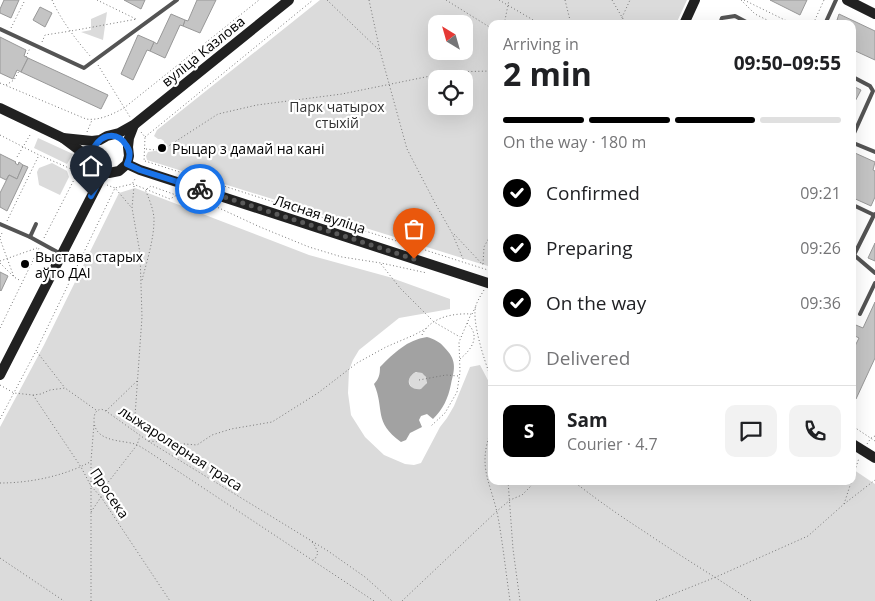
<!DOCTYPE html>
<html lang="en">
<head>
<meta charset="utf-8">
<style>
	:root { --surface:#fff; --page:#f2f2f2; --text:#202124; --muted:#757577; --line:#e0e0e0; --accent:#000 }
	body { margin:0; font-family:"Open Sans",sans-serif; background:var(--page); color:var(--text); height:100vh; display:flex; flex-direction:column; font-size:19px; white-space:nowrap }
	* { box-sizing:border-box; margin:0 }
	p { font-size:16px; color:var(--muted) }
	.icon { flex:none; width:28px; height:28px; fill:none; stroke:currentColor; stroke-width:2; stroke-linecap:round; stroke-linejoin:round }
	.map { position:relative; flex:1; overflow:hidden }
	.panel { position:absolute; left:488px; top:20px; width:368px; height:465px; display:flex; flex-direction:column; background:var(--surface); border-radius:10px; box-shadow:0 5px 20px #0002 }
	.panel>* { flex:none }
	.needle { width:32px; rotate:323deg }
	.controls { position:absolute; left:428px; top:15px; display:grid; gap:10px }
	.controls a { display:grid; place-items:center; width:45px; height:45px; border-radius:10px; background:var(--surface); box-shadow:0 5px 20px #0002; font-size:25px }
	.pin { position:absolute; display:grid; place-items:center; width:42px; height:42px; color:#fff; margin:-51px -21px; border-radius:50% 50% 50% 0; rotate:-45deg; box-shadow:0 0 5px #0007 }
	.pin .icon { rotate:45deg }
	.courier { position:absolute; display:grid; place-items:center; width:50px; height:50px; margin:-25px; border:4px solid #1a73e8; border-radius:50%; background:#fff; color:#222; box-shadow:0 1px 6px #0007 }
	.overview em { font-style:normal; font-weight:700 }
	.overview div { display:flex; flex-direction:column-reverse }
	.overview { display:flex; align-items:center; justify-content:space-between; height:85px; padding:0 15px }
	h1 { font-size:32px; font-weight:700; line-height:38px }
	.bar { display:grid; grid-template-columns:repeat(4,1fr); gap:8px 5px; align-content:center; height:60px; padding:0 15px }
	.bar i { height:6px; border-radius:4px; background:var(--line) }
	.bar .on { background:var(--accent) }
	.bar p { grid-column:span 4 }
	.line { display:flex; align-items:center; gap:12px; padding:0 15px; border-top:1px solid var(--line) }
	.line div { flex:1 }
	.round { display:grid; place-items:center; flex:none; width:52px; height:52px; border-radius:10px; background:var(--page) }
	ol { padding:0 15px; list-style:none }
	li { display:flex; align-items:center; gap:15px; height:55px }
	li p { margin-inline-start:auto }
	li .icon { padding:5px; border-radius:50%; background:var(--accent); color:#fff; stroke-width:4 }
	li:last-child { color:var(--muted) }
	li i { width:28px; height:28px; border:2px solid var(--line); border-radius:50% }
	.map>svg:first-child { display:block }
	.green { fill:#dbdbdb; fill-rule:evenodd }
	.water { fill:#a2a2a2; fill-rule:evenodd }
	.building { fill:#c4c4c4; stroke:#989898 }
	.lines { fill:none; stroke-linecap:round; stroke-linejoin:round }
	.path { stroke:#767676; stroke-width:1; stroke-dasharray:1 2.5; stroke-linecap:butt }
	.lane { stroke:#545454; stroke-width:4 }
	.secondary { stroke:#212121; stroke-width:10 }
	.done { stroke:#595959; stroke-width:5; stroke-dasharray:0 9 }
	.route { stroke:#1a73e8; stroke-width:6 }
	.poi-dot { fill:#000; stroke:#fff; stroke-width:2 }
	.labels { text-anchor:middle; dominant-baseline:central; stroke-width:4.5; stroke-linejoin:round; paint-order:stroke }
	.street-label { font-size:14px; fill:#000; stroke:#fff }
	.park-label { font-size:14px; fill:#323232; stroke:#fff }
	.poi-label { font-size:14px; fill:#000; stroke:#fff; text-anchor:start }
</style>
</head>
<body>
<div class="map">
<svg width="875" height="601" viewBox="0 0 875 601">
	<rect width="100%" height="100%" fill="#fff"/>
	<!-- green -->
	<g class="green">
		<path d="M 320,0 L 687,0 L 676,24 L 491,24 L 491,267 L 147,160 L 146,156 L 148,152 L 161,150 L 164,146 L 164,141 L 161,139 L 158,139 L 154,136 L 157,130 ZM 436,24 L 464,24 L 464,51 L 436,51 ZM 436,79 L 464,79 L 464,106 L 436,106 Z"/>
		<polygon points="107,12 103,40 81,32 91,30 91,19"/>
		<polygon points="38,138 73,154 67,164 34,148"/>
		<polygon points="52,163 67,171 69,177 60,195 39,185 37,172 39,168"/>
		<polygon points="135,188 309,255 389,277 450,299 450,309 399,318 359,350 353,360 349,370 348,393 351,415 365,437 384,455 405,464 414,465 421,463 440,427 447,418 454,406 470,367 480,365 491,386 491,481 851,481 851,468 875,484 875,601 0,601 0,427 44,345 119,193"/>
		<circle cx="418" cy="381" r="9"/>
	</g>
	<!-- water -->
	<path class="water" d="M 427,337 C 434,339 440,342 444,347 C 457,360 455,368 451,384 C 448,399 443,409 433,419 L 427,414 L 421,416 L 419,420 L 422,427 L 410,433 L 406,440 L 401,442 C 373,422 385,409 374,384 C 379,379 380,374 380,367 C 394,353 407,340 427,337 ZM 416,372 L 422,373 L 426,377 L 427,383 L 421,389 C 408,391 404,378 416,372 Z"/>
	<!-- building -->
	<g class="building">
		<polygon points="4,0 19,0 11,18 0,13 0,9"/>
		<polygon points="124,0 145,0 141,9"/>
		<polygon points="197,0 216,0 200,33 183,26 185,20 188,21"/>
		<polygon points="770,0 807,0 800,15"/>
		<polygon points="40,7 52,13 45,27 33,20"/>
		<polygon points="171,14 185,20 183,26 180,25 165,58 150,51 154,42 157,44"/>
		<polygon points="839,14 875,31 875,60 851,49 851,24 839,24 840,21 837,20"/>
		<polygon points="138,35 154,42 150,51 147,50 133,80 121,74"/>
		<polygon points="0,37 26,50 24,56 28,58 21,72 17,70 13,79 0,73"/>
		<polygon points="28,58 108,95 101,109 21,72"/>
		<polygon points="851,85 861,90 851,109"/>
		<polygon points="855,153 875,162 873,170 875,171 875,197 871,206 851,197 851,162"/>
		<polygon points="0,154 16,162 15,163 18,165 19,162 23,165 17,179 9,175 6,180 0,177"/>
		<polygon points="23,165 28,167 7,211 0,207 0,193 9,175 17,179"/>
		<polygon points="875,243 875,261 868,258"/>
		<polygon points="0,272 8,276 1,291 0,290"/>
		<polygon points="875,302 875,358 856,399 851,397 851,354 859,338 851,334 851,323 863,328"/>
	</g>
	<g class="lines">
		<!-- path -->
		<g class="path">
			<path d="M 52,0 C 61,20 76,40 91,57"/>
			<polyline points="97,0 136,19"/>
			<polyline points="327,0 379,50"/>
			<polyline points="369,0 380,51 407,149 435,203 452,233 464,261"/>
			<polyline points="446,0 491,28"/>
			<polyline points="499,0 540,24"/>
			<polyline points="565,0 571,24"/>
			<polyline points="612,0 626,24"/>
			<polyline points="741,0 755,14 775,24"/>
			<polyline points="744,0 793,24"/>
			<polyline points="506,24 505,20 509,0"/>
			<polyline points="619,24 630,0"/>
			<polyline points="795,24 814,22 824,0"/>
			<polyline points="11,28 25,0"/>
			<polyline points="42,42 45,35 71,31 137,19"/>
			<polyline points="26,57 30,48"/>
			<polyline points="98,65 130,117"/>
			<path d="M 0,83 L 86,119 C 99,121 113,114 124,108 L 259,0"/>
			<polyline points="6,85 14,80 19,71"/>
			<polyline points="87,132 92,120"/>
			<polyline points="141,132 145,137 144,162"/>
			<polyline points="0,135 39,155 92,178"/>
			<polyline points="145,137 313,0"/>
			<polyline points="146,149 155,150 167,147 218,114 257,105 342,94 450,72 491,71"/>
			<polyline points="17,157 30,135"/>
			<polyline points="145,161 491,271"/>
			<polyline points="70,169 75,159"/>
			<polyline points="133,184 170,199 177,195 206,202 260,227 309,247 342,257 381,263 427,273"/>
			<polyline points="107,185 115,188 131,207"/>
			<polyline points="134,186 132,208 140,253 142,317 134,430"/>
			<polyline points="147,189 151,186 176,195"/>
			<polyline points="7,221 39,155"/>
			<polyline points="454,234 483,265"/>
			<polyline points="0,237 3,231"/>
			<polyline points="44,238 78,172"/>
			<polyline points="0,239 14,277"/>
			<polyline points="0,261 37,248"/>
			<polyline points="0,263 14,277 21,281"/>
			<polyline points="381,264 400,288 434,322 460,337"/>
			<polyline points="483,264 484,247 491,234"/>
			<path d="M 142,280 C 147,261 154,239 154,220 C 154,210 149,199 145,189"/>
			<path d="M 484,290 C 481,295 478,300 476,305 C 471,321 485,362 491,378"/>
			<polyline points="472,314 476,306"/>
			<polyline points="0,328 39,248"/>
			<path d="M 422,335 C 430,317 454,313 471,314 L 459,342 L 460,372 L 457,392 L 445,413 L 431,426"/>
			<polyline points="37,352 65,388"/>
			<path d="M 460,359 C 472,349 481,336 467,323"/>
			<polyline points="419,380 446,375 458,376"/>
			<polyline points="0,385 14,393 33,395 41,394 50,390 65,388 96,410"/>
			<polyline points="33,395 81,467 91,486 101,497 170,601"/>
			<polyline points="106,411 137,381"/>
			<polyline points="0,419 36,351 115,188 132,184 135,179"/>
			<polyline points="851,425 875,441"/>
			<path d="M 491,431 C 477,468 491,482 498,517 C 503,545 506,573 510,601"/>
			<polyline points="149,441 197,445 212,435 231,429 272,422 318,393 357,363 386,347 414,335 427,328"/>
			<polyline points="867,444 871,438 875,436"/>
			<polyline points="508,481 513,549 520,601"/>
			<path d="M 573,481 C 596,499 620,516 645,532 C 680,556 716,577 751,601"/>
			<path d="M 0,483 C 30,483 64,476 90,462"/>
			<polyline points="844,504 875,480"/>
			<polyline points="91,512 101,497 106,485 137,445 140,436"/>
			<polyline points="312,542 315,546 318,553 315,559 313,560"/>
			<polyline points="0,558 64,601"/>
			<polyline points="91,601 91,461 94,424"/>
			<path d="M 374,601 L 149,452 C 144,449 140,446 135,444 C 121,440 95,442 94,421 C 94,414 95,411 101,409 L 106,411 L 148,441 L 328,551 L 365,577 L 392,601"/>
			<polyline points="402,601 497,511 510,500 522,495 536,481"/>
			<polyline points="656,601 716,577 808,536 844,504 859,458"/>
		</g>
		<!-- lane -->
		<g class="lane">
			<polyline points="720,24 722,18 735,16 750,24"/>
			<polyline points="825,24 836,0"/>
			<polyline points="0,29 84,68 177,0"/>
			<polyline points="851,76 870,86 873,91 851,140"/>
			<polyline points="851,142 875,152"/>
			<polyline points="851,204 874,215 875,214"/>
			<polyline points="0,224 30,237 61,254"/>
			<polyline points="30,237 36,224"/>
			<polyline points="851,254 854,255 874,215"/>
			<polyline points="854,255 875,273"/>
			<polyline points="860,314 875,283"/>
		</g>
		<!-- secondary -->
		<g class="secondary">
			<polyline points="847,0 875,14"/>
			<polyline points="684,24 695,0"/>
			<polyline points="0,108 63,138 91,159 100,170 109,173 119,171 127,164 129,156 128,147 129,138 134,125"/>
			<polyline points="63,138 92,141 100,140 107,136 119,133 135,124 289,0"/>
			<polyline points="127,164 140,170 491,284"/>
			<polyline points="0,375 104,172"/>
			<polyline points="851,443 875,458"/>
		</g>
	</g>
	<g class="lines">
		<!-- done -->
		<polyline class="done" points="200,189 414,259"/>
		<!-- route -->
		<path class="route" d="M 91,196 L 104,172 C 74,155 110,119 126,145 C 131,151 130,158 127,164 L 140,170 L 200,189"/>
	</g>
	<!-- markers -->
	<g class="poi-dot">
		<circle cx="162" cy="148" r="5"/>
		<circle cx="25" cy="264" r="5"/>
	</g>
	<g class="labels">
		<!-- street labels -->
		<g class="street-label">
			<text transform="translate(203 51) rotate(-39)">вуліца Казлова</text>
			<text transform="translate(320 214) rotate(18)">Лясная вуліца</text>
			<text transform="translate(181 448) rotate(33)">лыжаролерная траса</text>
			<text transform="translate(110 493) rotate(56)">Просека</text>
		</g>
		<!-- park labels -->
		<g class="park-label">
			<text x="337" y="106">Парк чатырох<tspan x="337" dy="16">стыхій</tspan></text>
		</g>
		<!-- poi labels -->
		<g class="poi-label">
			<text x="172" y="148">Рыцар з дамай на кані</text>
			<text x="35" y="256">Выстава старых<tspan x="35" dy="16">аўто ДАІ</tspan></text>
		</g>
	</g>
</svg>
<div class="controls">
<a><svg class="needle" viewBox="-14 -14 28 28"><path d="M0-13l5 13h-10z" fill="#e53935"/><path d="M0 13l5-13h-10z" fill="#757577"/></svg></a>
<a><svg class="icon" aria-label="locate" viewBox="0 0 24 24"><circle cx="12" cy="12" r="6"/><path d="M12 2v4M12 18v4M2 12h4M18 12h4"/></svg></a>
</div>
<div class="pin" style="left:414px;top:259px;background:#ea580c"><svg class="icon" aria-label="bag" viewBox="0 0 24 24"><path d="M5 8h14l-1 12H6zM9 8a3 3 0 0 1 6 0"/></svg></div>
<div class="pin" style="left:91px;top:196px;background:#1f2937"><svg class="icon" aria-label="home" viewBox="0 0 24 24"><path d="M3 11l9-7 9 7M6 9v11h12V9"/></svg></div>
<div class="courier" style="left:200px;top:189px"><svg class="icon" aria-label="bike" viewBox="0 0 24 24"><circle cx="6" cy="16" r="4"/><circle cx="18" cy="16" r="4"/><path d="M6 16l4-8h5l3 8M10 8l3 8H6M13 5h3"/></svg></div>
<section class="panel">
<div class="overview"><div><h1>2 min</h1><p>Arriving in</p></div><em>09:50–09:55</em></div>
<div class="bar"><i class="on"></i><i class="on"></i><i class="on"></i><i></i><p>On the way · 180 m</p></div>
<ol>
<li><svg class="icon" aria-label="check" viewBox="0 0 24 24"><path d="M5 12l5 5 9-10"/></svg>Confirmed<p>09:21</p></li>
<li><svg class="icon" aria-label="check" viewBox="0 0 24 24"><path d="M5 12l5 5 9-10"/></svg>Preparing<p>09:26</p></li>
<li><svg class="icon" aria-label="check" viewBox="0 0 24 24"><path d="M5 12l5 5 9-10"/></svg>On the way<p>09:36</p></li>
<li><i></i>Delivered</li>
</ol>
<div class="line" style="height:90px"><b class="round" style="background:var(--accent);color:#fff">S</b><div><b>Sam</b><p>Courier · 4.7</p></div><a class="round"><svg class="icon" aria-label="chat" viewBox="0 0 24 24"><path d="M4 5h16v11H9l-5 4z"/></svg></a><a class="round"><svg class="icon" aria-label="phone" viewBox="0 0 24 24"><path d="M5 4h4l2 5-3 2q2 4 5 5l2-3 5 2v4C11 20 4 13 5 4z"/></svg></a></div>
</section>
</div>
</body>
</html>
